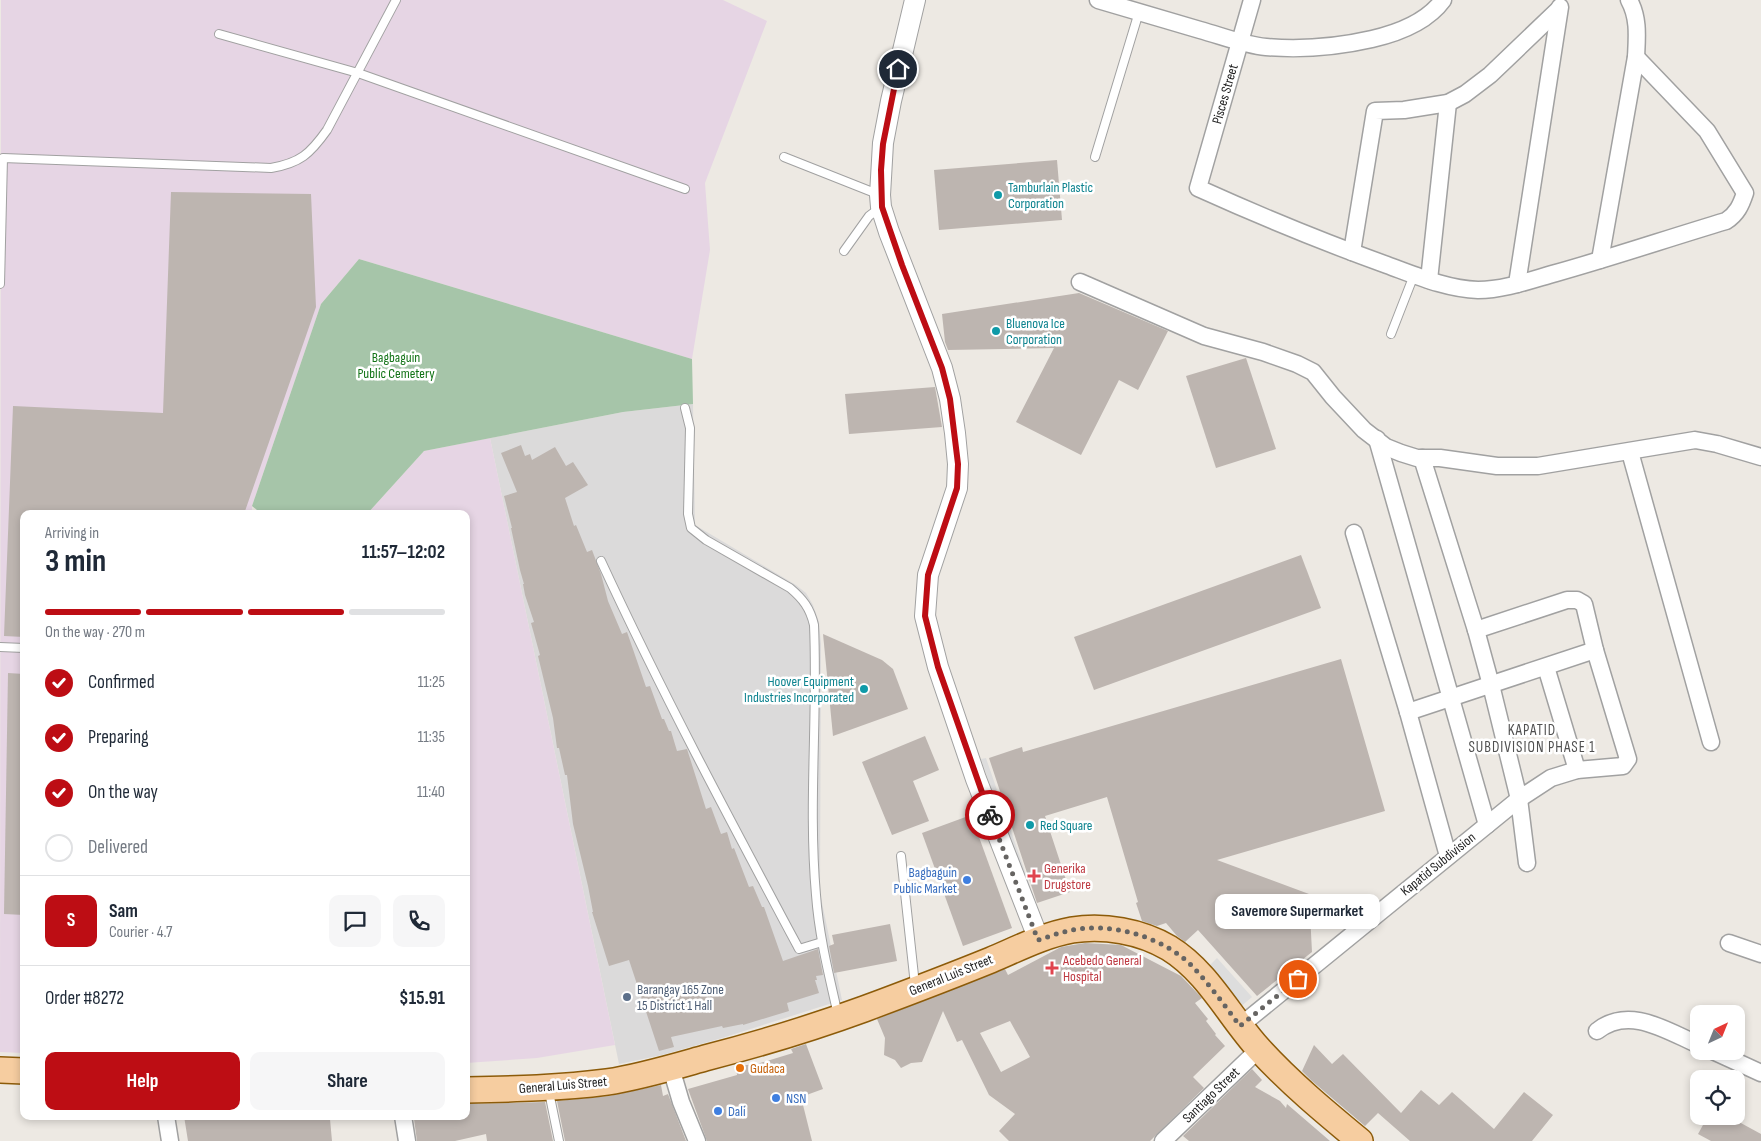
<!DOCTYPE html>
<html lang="en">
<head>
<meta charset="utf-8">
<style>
	:root { --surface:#fff; --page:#f6f6f7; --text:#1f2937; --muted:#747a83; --line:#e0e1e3; --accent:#bd0d14 }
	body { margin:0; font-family:"Sofia Sans Condensed",sans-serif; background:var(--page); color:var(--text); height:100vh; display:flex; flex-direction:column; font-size:19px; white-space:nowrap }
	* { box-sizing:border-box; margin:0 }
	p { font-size:16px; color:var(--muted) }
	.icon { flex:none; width:28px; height:28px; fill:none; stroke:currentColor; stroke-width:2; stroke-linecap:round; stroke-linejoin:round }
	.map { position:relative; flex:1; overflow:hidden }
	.drawer { position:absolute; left:20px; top:510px; width:450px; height:610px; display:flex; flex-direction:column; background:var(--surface); border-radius:10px; box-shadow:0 2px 8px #0003 }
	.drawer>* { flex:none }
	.needle { width:32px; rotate:43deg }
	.tools { position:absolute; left:1690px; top:1005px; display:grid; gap:10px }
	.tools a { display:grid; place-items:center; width:55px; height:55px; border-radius:10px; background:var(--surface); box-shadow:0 2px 8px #0003; font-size:25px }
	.pin { position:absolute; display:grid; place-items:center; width:42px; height:42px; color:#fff; margin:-21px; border:2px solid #fff; border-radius:50%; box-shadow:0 1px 5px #0007 }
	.courier { position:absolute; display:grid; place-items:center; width:50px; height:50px; margin:-25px; border:4px solid #bd0d14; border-radius:50%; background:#fff; color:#222; box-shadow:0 1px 6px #0007 }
	.bubble { position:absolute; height:35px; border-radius:10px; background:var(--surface); box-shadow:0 2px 8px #0003; font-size:16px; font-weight:700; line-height:35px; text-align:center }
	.summary em { font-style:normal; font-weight:700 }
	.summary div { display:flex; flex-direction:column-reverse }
	.summary { display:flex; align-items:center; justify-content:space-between; height:85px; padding:0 25px }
	h1 { font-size:32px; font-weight:700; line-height:38px }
	.bar { display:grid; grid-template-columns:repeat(4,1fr); gap:8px 5px; align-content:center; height:60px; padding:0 25px }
	.bar i { height:6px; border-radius:4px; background:var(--line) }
	.bar .selected { background:var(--accent) }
	.bar p { grid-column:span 4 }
	.line { display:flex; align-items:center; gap:12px; padding:0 25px; border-top:1px solid var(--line) }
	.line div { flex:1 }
	.round { display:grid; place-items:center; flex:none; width:52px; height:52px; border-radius:10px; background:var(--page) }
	ol { padding:0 25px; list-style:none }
	li { display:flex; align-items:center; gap:15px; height:55px }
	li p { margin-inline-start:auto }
	li .icon { padding:5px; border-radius:50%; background:var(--accent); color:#fff; stroke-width:4 }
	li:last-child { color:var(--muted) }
	li i { width:28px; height:28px; border:2px solid var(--line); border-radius:50% }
	.cta { display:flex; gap:10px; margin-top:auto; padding:10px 25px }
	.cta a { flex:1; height:58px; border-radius:10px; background:var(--accent); color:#fff; font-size:20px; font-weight:700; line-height:58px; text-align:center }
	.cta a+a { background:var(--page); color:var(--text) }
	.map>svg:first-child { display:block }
	.residential { fill:#dbdada }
	.industrial { fill:#e6d5e4 }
	.cemetery { fill:#a6c5a9 }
	.parking { fill:#ddd }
	.building { fill:#bdb5b0; fill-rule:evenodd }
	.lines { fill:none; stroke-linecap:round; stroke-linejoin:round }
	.service-casing { stroke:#a1a1a1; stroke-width:10 }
	.minor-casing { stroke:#a1a1a1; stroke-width:19 }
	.tertiary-casing { stroke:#a1a1a1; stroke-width:22 }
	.primary-casing { stroke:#8c5b09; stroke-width:28 }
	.service { stroke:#fff; stroke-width:8 }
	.minor { stroke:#fff; stroke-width:16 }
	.tertiary { stroke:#fff; stroke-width:20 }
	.primary { stroke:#f6cda0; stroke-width:25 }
	.done { stroke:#666462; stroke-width:5; stroke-dasharray:0 9 }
	.route { stroke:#bd0d14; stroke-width:6 }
	.culture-dot { fill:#0f9aa8; stroke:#fff; stroke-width:2 }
	.health-dot { fill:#e0444e; stroke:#fff; stroke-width:2 }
	.shop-dot { fill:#3f7fe0; stroke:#fff; stroke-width:2 }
	.service-dot { fill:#5c6f8a; stroke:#fff; stroke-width:2 }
	.food-dot { fill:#e8710a; stroke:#fff; stroke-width:2 }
	.labels { text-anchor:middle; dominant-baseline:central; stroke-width:5; stroke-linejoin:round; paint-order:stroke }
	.street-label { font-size:14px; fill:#1d1d1d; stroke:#fff }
	.culture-label { font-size:14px; fill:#0d838f; stroke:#fff; text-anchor:start }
	.park-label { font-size:14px; fill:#127316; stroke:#fff }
	.health-label { font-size:14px; fill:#be3a42; stroke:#fff; text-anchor:start }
	.shop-label { font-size:14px; fill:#366cbe; stroke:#fff; text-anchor:start }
	.service-label { font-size:14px; fill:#4e5e75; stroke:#fff; text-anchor:start }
	.food-label { font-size:14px; fill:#c56008; stroke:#fff; text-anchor:start }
	.neighbourhood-label { font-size:15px; letter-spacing:1px; fill:#505050; stroke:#fff }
</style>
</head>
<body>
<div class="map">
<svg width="1761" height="1141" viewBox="0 0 1761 1141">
	<rect width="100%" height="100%" fill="#ede9e3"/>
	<!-- residential -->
	<polygon class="residential" points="693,404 695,525 796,585 806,593 813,605 819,622 821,644 820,893 842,1000 722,1038 662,1055 619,1064 490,438 623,412"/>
	<!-- industrial -->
	<g class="industrial">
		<polygon points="1,0 723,0 767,21 705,183 710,250 692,359 359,259 321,304 252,506 252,514 24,514 24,1053 0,1052"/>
		<polygon points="490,438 615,1045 537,1058 466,1063 466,514 367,514 424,451"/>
	</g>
	<!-- cemetery -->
	<polygon class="cemetery" points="359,259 692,359 693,404 623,412 424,451 367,514 262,514 252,506 321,304"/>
	<!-- parking -->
	<g class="parking">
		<polygon points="986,758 1035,901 1030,902 981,759"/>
		<polygon points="1217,958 1252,997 1239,1008 1205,970"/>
	</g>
	<!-- building -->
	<g class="building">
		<polygon points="1057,160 1062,220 939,230 934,170"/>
		<polygon points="171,192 311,194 316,307 244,514 24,514 24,637 4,636 13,406 163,413"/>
		<polygon points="1079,293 1168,331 1138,390 1119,380 1081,455 1016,422 1054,348 948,350 945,342 942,314"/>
		<polygon points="1246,358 1276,449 1216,468 1186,376"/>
		<polygon points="935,387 942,427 849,434 845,394"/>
		<polygon points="521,445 525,456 530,454 532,460 555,447 566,466 573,462 588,485 565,498 574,526 576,525 587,552 592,550 601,574 608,601 622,634 627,632 646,687 650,686 662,719 664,719 669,731 671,731 677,751 687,749 706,809 711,807 721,834 727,832 732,849 734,848 749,887 753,886 762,907 764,907 783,961 818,949 823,975 816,976 817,980 815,980 819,993 787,1003 789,1011 743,1025 743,1024 723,1028 722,1026 671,1037 674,1047 659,1051 629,960 609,966 592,912 593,912 588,886 573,824 567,775 565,775 559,748 557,748 553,718 538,656 540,655 531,623 534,622 525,595 523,584 524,584 520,570 511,528 512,528 504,496 517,492 501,453"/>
		<polygon points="1301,555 1321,608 1094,690 1074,637"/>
		<polygon points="823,634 882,660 893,669 908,709 833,736"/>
		<polygon points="1341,659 1385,811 1217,860 1309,894 1312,952 1257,996 1198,930 1185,942 1177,936 1166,923 1157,926 1142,921 1136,903 1138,902 1107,797 1045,816 1070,892 1037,903 989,758 1022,747 1023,752"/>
		<polygon points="8,673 24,674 24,915 4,914"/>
		<polygon points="925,736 939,770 913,781 929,821 892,835 862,762"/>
		<polygon points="971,815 1012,928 963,946 922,833"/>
		<polygon points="890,924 897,961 834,973 829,946 834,944 832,935"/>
		<path d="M 1085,943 L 1121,945 L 1181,976 L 1202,998 L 1195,1003 L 1208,1019 L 1206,1021 L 1216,1034 L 1215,1035 L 1225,1046 L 1193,1077 L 1204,1088 L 1150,1141 L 1009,1141 L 999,1131 L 1015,1114 L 989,1095 L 962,1040 L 957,1042 L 943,1011 L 922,1062 L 911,1063 L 901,1068 L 895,1060 L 884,1055 L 885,1038 L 877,1019 L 1005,969 L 1008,975 L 1061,947 ZM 1010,1021 L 1030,1057 L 1001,1072 L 980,1033 Z"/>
		<polygon points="806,1044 823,1089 801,1097 812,1141 707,1141 688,1089 737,1075 736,1066 757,1064 793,1053 791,1049"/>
		<polygon points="1314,1045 1332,1064 1343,1054 1401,1113 1421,1090 1439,1105 1452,1092 1494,1129 1524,1092 1553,1115 1532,1141 1410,1141 1378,1113 1365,1126 1312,1081 1302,1071"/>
		<polygon points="1252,1069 1262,1080 1255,1087 1280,1101 1286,1108 1287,1104 1330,1141 1189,1141 1183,1136"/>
		<polygon points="661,1085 663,1096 668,1094 686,1141 565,1141 557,1101 609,1096"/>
		<polygon points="545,1102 553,1141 487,1141 486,1134 455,1141 417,1141 414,1119 466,1116 466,1104"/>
		<polygon points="184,1116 326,1116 326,1119 330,1119 332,1141 188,1141"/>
		<polygon points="1708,1116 1728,1116 1761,1134 1761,1141 1711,1141 1698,1134"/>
	</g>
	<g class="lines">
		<!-- service casing -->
		<g class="service-casing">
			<g id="service">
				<polyline points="219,34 358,73 685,189"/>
				<polyline points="784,157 880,195"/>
				<polyline points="1095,157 1139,12"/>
				<polyline points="844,251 869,216 881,207"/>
				<path d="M 0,284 L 3,158 L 271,168 C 300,163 310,154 327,130 L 396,0"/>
				<polyline points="1391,334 1414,275"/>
				<path d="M 685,408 L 690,428 L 688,514 L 691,528 L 706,540 L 790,588 C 803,599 810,608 814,625 C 818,715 808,805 816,895 C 819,936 829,975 838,1015"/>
				<path d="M 601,561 C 662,693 730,820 799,949 L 822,942"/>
				<polyline points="0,647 24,648"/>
				<polyline points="901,856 915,985"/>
				<polyline points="549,1092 559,1141"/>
			</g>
		</g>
		<!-- minor casing -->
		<g class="minor-casing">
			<g id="minor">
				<path d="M 1098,0 C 1132,10 1166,20 1200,30 C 1222,36 1244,45 1266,47 C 1302,50 1337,47 1372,39 C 1398,33 1427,22 1443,0"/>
				<path d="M 1252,0 L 1198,188 C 1260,216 1323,242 1387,265 C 1417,276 1447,289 1478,290 C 1504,290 1531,280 1556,273 C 1613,257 1669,238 1726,221 C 1737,214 1741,205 1745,193 L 1707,131 L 1636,57"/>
				<polyline points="1352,252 1375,111 1404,110 1448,103 1465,94 1490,75 1559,9"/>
				<path d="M 1600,260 L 1636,57 C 1637,37 1639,18 1629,0"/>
				<polyline points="1429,280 1448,103"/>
				<polyline points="1080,282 1204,336 1263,352 1297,364 1313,372 1333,397 1364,430 1386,447 1401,453 1417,458 1440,458 1497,466 1538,466 1695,440 1717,444 1761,457"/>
				<polyline points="1517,284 1560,7"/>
				<polyline points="1377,439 1487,825"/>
				<polyline points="1630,452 1711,742"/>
				<polyline points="1422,458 1476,630 1491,685 1519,799 1527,863"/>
				<polyline points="1354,533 1408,712 1448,856"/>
				<polyline points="1546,667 1577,770"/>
				<polyline points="1408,712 1595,650"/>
				<polyline points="1729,943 1761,954"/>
				<polyline points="1240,1026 1519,799 1551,778 1577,770 1623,766 1628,759 1595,650 1584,604 1577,600 1567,600 1476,630"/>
				<path d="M 1597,1031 C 1629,1005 1667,1031 1699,1045"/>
				<polyline points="1713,1051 1761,1073"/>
				<polyline points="671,1068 681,1102 697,1141"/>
				<polyline points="166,1116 170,1141"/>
				<polyline points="403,1116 407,1141"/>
				<polyline points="1163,1141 1259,1049"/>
			</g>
		</g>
		<!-- tertiary casing -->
		<g class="tertiary-casing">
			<polyline id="tertiary" points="915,0 891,101 883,143 880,195 881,207 889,232 942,368 950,399 955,433 958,464 957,488 928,575 925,616 938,667 976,779 1039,940"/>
		</g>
		<!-- primary casing -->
		<g class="primary-casing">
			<g id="primary">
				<polyline points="0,1070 24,1071"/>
				<path d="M 466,1090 C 513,1089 561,1088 607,1082 C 640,1077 673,1067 705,1058 C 759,1044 812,1028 864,1009 C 907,993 949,977 991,960 C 1017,949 1044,935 1072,930 C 1104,925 1140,931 1169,948 C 1208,972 1229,1016 1259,1049 C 1290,1083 1325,1112 1360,1141"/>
			</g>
		</g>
		<!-- service -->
		<use href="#service" class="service"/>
		<!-- minor -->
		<use href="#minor" class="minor"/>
		<!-- tertiary -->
		<use href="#tertiary" class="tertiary"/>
		<!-- primary -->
		<use href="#primary" class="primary"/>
	</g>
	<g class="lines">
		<!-- done -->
		<path class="done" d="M 990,815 L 1038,940 C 1048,937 1058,933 1068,931 C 1109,921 1162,936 1192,966 C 1210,985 1225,1006 1240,1026 L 1298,979"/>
		<!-- route -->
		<polyline class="route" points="898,69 883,144 881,170 882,207 902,265 942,368 950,399 958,464 957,488 928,575 925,616 938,667 990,815"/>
	</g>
	<!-- markers -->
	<g class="culture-dot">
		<circle cx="998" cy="195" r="5"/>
		<circle cx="996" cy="331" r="5"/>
		<circle cx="864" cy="689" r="5"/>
		<circle cx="1030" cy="825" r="5"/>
	</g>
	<g class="health-dot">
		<path d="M1031.5 868.5h5v5h5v5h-5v5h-5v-5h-5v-5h5z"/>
		<path d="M1049.5 960.5h5v5h5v5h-5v5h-5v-5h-5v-5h5z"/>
	</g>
	<g class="shop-dot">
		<circle cx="967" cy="880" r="5"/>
		<circle cx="776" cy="1098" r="5"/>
		<circle cx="718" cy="1111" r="5"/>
	</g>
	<circle class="service-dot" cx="627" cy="997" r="5"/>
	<circle class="food-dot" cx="740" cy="1068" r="5"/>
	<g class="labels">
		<!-- street labels -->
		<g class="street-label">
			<text transform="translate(1225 94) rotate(-74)">Pisces Street</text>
			<text transform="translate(1438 864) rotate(-39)">Kapatid Subdivision</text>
			<text transform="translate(951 975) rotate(-22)">General Luis Street</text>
			<text transform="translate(563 1085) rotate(-5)">General Luis Street</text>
			<text transform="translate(1211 1095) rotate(-44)">Santiago Street</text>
		</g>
		<!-- culture labels -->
		<g class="culture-label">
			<text x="1008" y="187">Tamburlain Plastic<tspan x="1008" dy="16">Corporation</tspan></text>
			<text x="1006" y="323">Bluenova Ice<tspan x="1006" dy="16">Corporation</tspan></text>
			<text x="854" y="681" text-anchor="end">Hoover Equipment<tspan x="854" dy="16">Industries Incorporated</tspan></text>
			<text x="1040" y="825">Red Square</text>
		</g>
		<!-- park labels -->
		<g class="park-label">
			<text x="396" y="357">Bagbaguin<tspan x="396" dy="16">Public Cemetery</tspan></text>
		</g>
		<!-- health labels -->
		<g class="health-label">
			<text x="1044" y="868">Generika<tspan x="1044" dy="16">Drugstore</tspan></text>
			<text x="1063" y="960">Acebedo General<tspan x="1063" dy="16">Hospital</tspan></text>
		</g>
		<!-- shop labels -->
		<g class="shop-label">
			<text x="957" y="872" text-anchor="end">Bagbaguin<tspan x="957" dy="16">Public Market</tspan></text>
			<text x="786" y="1098">NSN</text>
			<text x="728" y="1111">Dali</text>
		</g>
		<!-- service labels -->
		<g class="service-label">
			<text x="637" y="989">Barangay 165 Zone<tspan x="637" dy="16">15 District 1 Hall</tspan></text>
		</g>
		<!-- food labels -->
		<g class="food-label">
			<text x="750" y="1068">Gudaca</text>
		</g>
		<!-- neighbourhood labels -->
		<g class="neighbourhood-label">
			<text x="1532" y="730">KAPATID<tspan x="1532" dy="17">SUBDIVISION PHASE 1</tspan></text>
		</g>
	</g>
</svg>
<div class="tools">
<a><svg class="needle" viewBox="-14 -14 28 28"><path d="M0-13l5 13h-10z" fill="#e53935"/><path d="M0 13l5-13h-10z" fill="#747a83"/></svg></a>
<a><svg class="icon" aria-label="locate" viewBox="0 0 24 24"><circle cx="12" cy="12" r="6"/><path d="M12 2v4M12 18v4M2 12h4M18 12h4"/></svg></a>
</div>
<div class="pin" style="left:1298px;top:979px;background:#ea580c"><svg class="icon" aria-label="bag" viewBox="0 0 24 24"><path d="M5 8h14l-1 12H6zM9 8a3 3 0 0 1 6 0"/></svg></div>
<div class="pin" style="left:898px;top:69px;background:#1f2937"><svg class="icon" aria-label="home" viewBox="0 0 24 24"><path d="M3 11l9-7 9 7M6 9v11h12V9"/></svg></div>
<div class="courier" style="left:990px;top:815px"><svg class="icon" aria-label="bike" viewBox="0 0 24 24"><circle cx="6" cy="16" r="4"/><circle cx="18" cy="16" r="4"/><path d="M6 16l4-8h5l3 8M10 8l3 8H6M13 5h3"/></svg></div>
<div class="bubble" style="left:1215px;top:894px;width:165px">Savemore Supermarket</div>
<section class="drawer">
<div class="summary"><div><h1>3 min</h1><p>Arriving in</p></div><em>11:57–12:02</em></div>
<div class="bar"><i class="selected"></i><i class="selected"></i><i class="selected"></i><i></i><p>On the way · 270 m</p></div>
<ol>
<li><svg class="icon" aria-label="check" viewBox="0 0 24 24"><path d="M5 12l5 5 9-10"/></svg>Confirmed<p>11:25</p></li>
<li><svg class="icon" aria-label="check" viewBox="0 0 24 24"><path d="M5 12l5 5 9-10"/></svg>Preparing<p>11:35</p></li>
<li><svg class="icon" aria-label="check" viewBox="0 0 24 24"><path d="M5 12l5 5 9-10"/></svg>On the way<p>11:40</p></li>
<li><i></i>Delivered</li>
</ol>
<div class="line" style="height:90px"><b class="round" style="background:var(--accent);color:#fff">S</b><div><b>Sam</b><p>Courier · 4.7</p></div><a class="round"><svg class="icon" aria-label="chat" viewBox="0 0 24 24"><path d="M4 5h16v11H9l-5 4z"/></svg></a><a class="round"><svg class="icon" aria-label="phone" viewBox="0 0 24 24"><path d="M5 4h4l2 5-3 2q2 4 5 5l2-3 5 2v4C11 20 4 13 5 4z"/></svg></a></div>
<div class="line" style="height:65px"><div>Order #8272</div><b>$15.91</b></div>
<div class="cta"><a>Help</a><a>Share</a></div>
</section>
</div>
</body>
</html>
